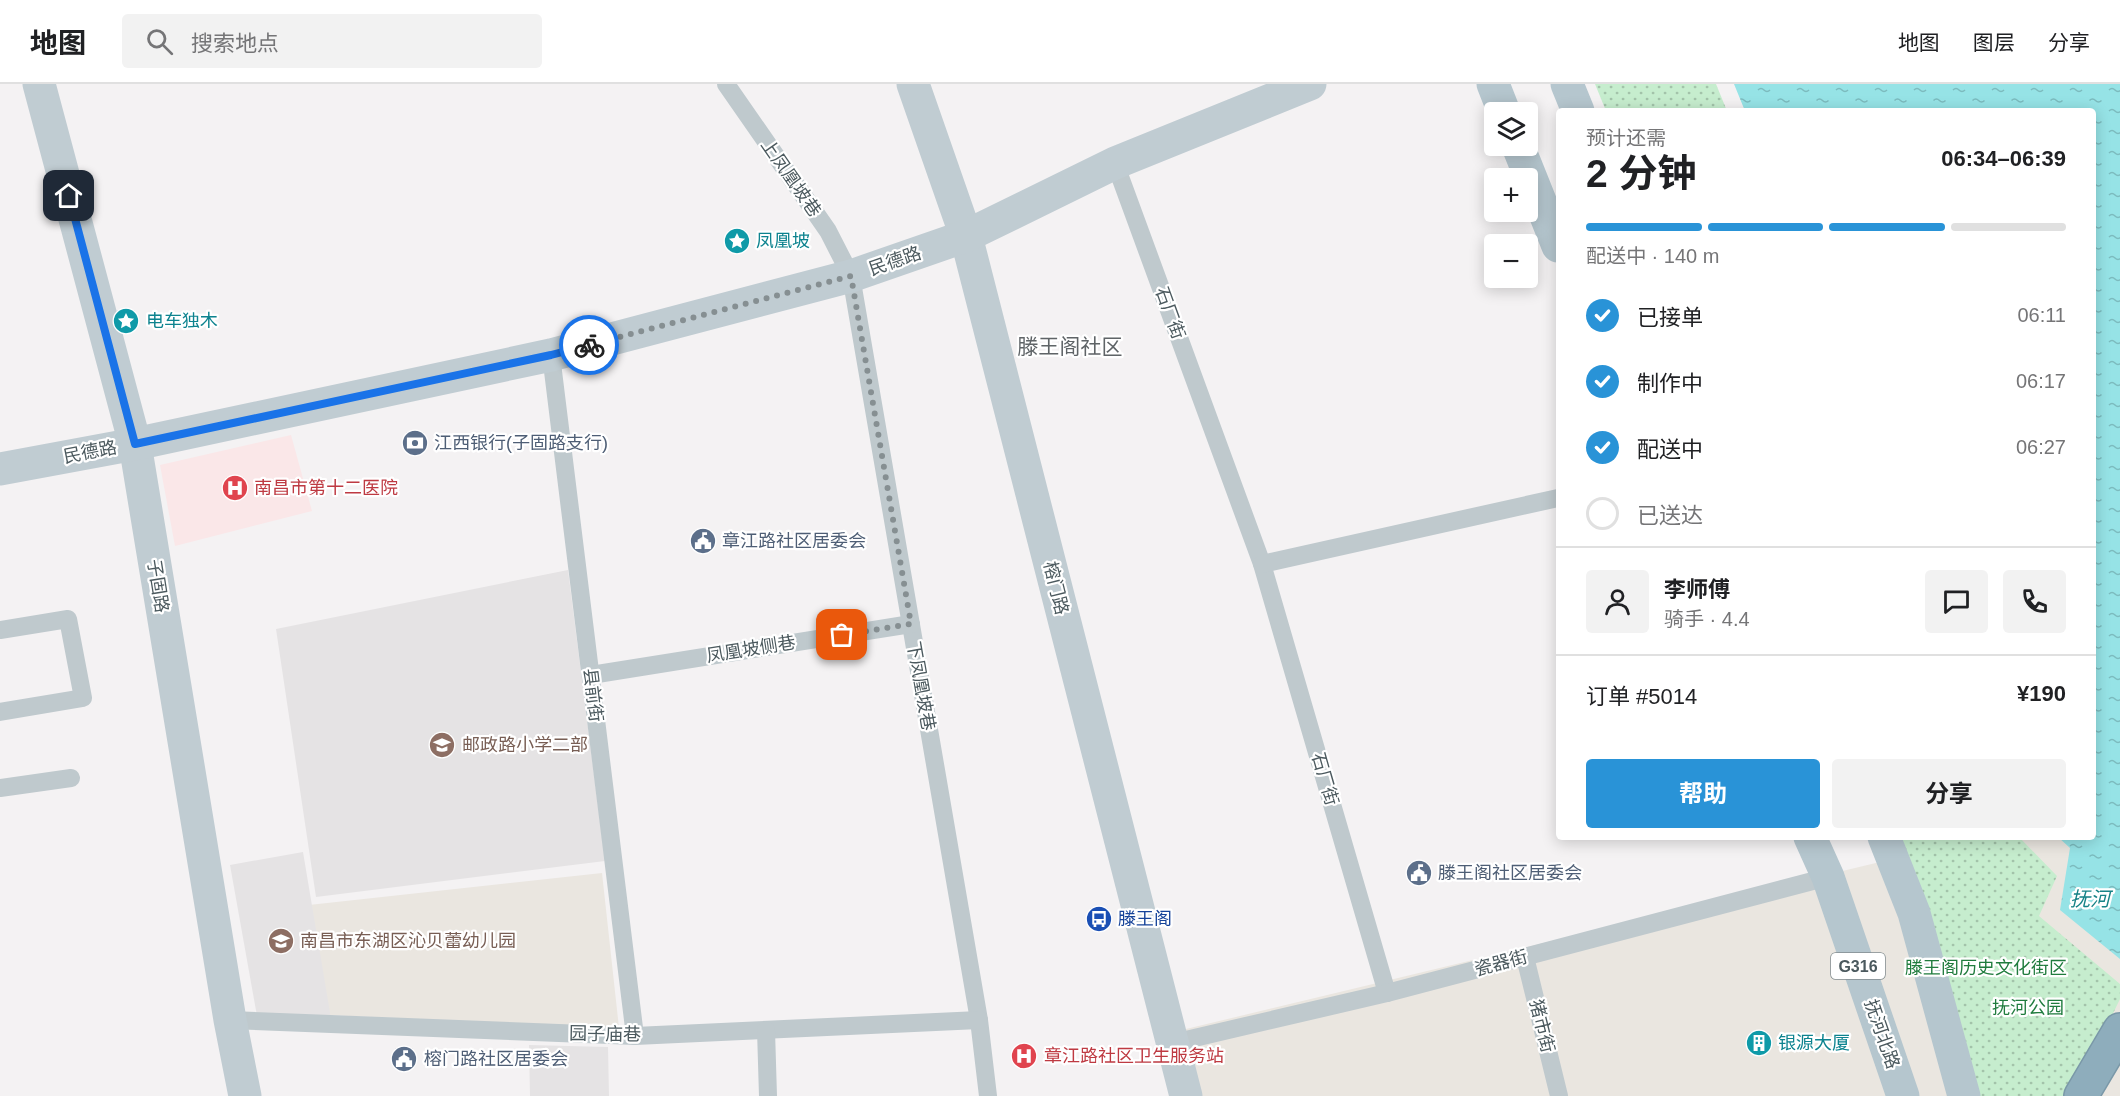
<!DOCTYPE html>
<html lang="zh">
<head>
<meta charset="utf-8">
<style>
	:root { --surface:#fff; --page:#f2f2f2; --text:#202124; --muted:#757577; --line:#e0e0e0; --accent:#2993d7 }
	body { margin:0; font-family:Arial,"Noto Sans SC",sans-serif; background:var(--page); color:var(--text); height:100vh; display:flex; flex-direction:column; font-size:22px; white-space:nowrap }
	* { box-sizing:border-box; margin:0 }
	p { font-size:20px; color:var(--muted) }
	.icon { flex:none; width:33px; height:33px; fill:none; stroke:currentColor; stroke-width:2; stroke-linecap:round; stroke-linejoin:round }
	.map { position:relative; flex:1; overflow:hidden }
	.side { position:absolute; left:1556px; top:24px; width:540px; height:732px; display:flex; flex-direction:column; background:var(--surface); border-radius:6px; box-shadow:0 3px 15px #0003 }
	.side>* { flex:none }
	.buttons { position:absolute; left:1484px; top:18px; display:grid; gap:12px }
	.buttons a { display:grid; place-items:center; width:54px; height:54px; border-radius:6px; background:var(--surface); box-shadow:0 3px 15px #0003; font-size:30px }
	.pin { position:absolute; display:grid; place-items:center; width:51px; height:51px; color:#fff; margin:-26px; border-radius:12px; box-shadow:0 3px 9px #0006 }
	.courier { position:absolute; display:grid; place-items:center; width:60px; height:60px; margin:-30px; border:4px solid #1a73e8; border-radius:50%; background:#fff; color:#222; box-shadow:0 2px 8px #0007 }
	.headline em { font-style:normal; font-weight:700 }
	.headline div { display:flex; flex-direction:column-reverse }
	.headline { display:flex; align-items:center; justify-content:space-between; height:102px; padding:0 30px }
	h1 { font-size:39px; font-weight:700; line-height:45px }
	.bar { display:grid; grid-template-columns:repeat(4,1fr); gap:9px 6px; align-content:center; height:72px; padding:0 30px }
	.bar i { height:8px; border-radius:4px; background:var(--line) }
	.bar .on { background:var(--accent) }
	.bar p { grid-column:span 4 }
	.line { display:flex; align-items:center; gap:15px; padding:0 30px; border-top:2px solid var(--line) }
	.line div { flex:1 }
	.round { display:grid; place-items:center; flex:none; width:63px; height:63px; border-radius:6px; background:var(--page) }
	ol { padding:0 30px; list-style:none }
	li { display:flex; align-items:center; gap:18px; height:66px }
	li p { margin-inline-start:auto }
	li .icon { padding:6px; border-radius:50%; background:var(--accent); color:#fff; stroke-width:4 }
	li:last-child { color:var(--muted) }
	li i { width:33px; height:33px; border:3px solid var(--line); border-radius:50% }
	.primary-button { display:flex; gap:12px; margin-top:auto; padding:12px 30px }
	.primary-button a { flex:1; height:69px; border-radius:6px; background:var(--accent); color:#fff; font-size:24px; font-weight:700; line-height:69px; text-align:center }
	.primary-button a+a { background:var(--page); color:var(--text) }
	header { display:flex; align-items:center; gap:36px; box-sizing:border-box; height:84px; padding:0 30px; background:var(--surface); border-bottom:2px solid var(--line) }
	header strong { font-size:28px }
	nav { display:flex; gap:33px; margin-inline-start:auto; font-size:21px }
	.search { width:420px; height:54px; background:var(--page); display:flex; align-items:center; gap:15px; box-sizing:border-box; padding:0 21px; border-radius:6px; color:var(--muted); font-size:22px }
	.map>svg:first-child { display:block }
	.commercial { fill:#eae6e0 }
	.education { fill:#e5e3e4 }
	.medical { fill:#fae7e8 }
	.green { fill:url(#green-dots) }
	.water { fill:url(#water-ripples) }
	.lines { fill:none; stroke-linecap:round; stroke-linejoin:round }
	.highway-casing { stroke:#7a98a8; stroke-width:36 }
	.lane { stroke:#bfc9cd; stroke-width:18 }
	.secondary { stroke:#c0ccd2; stroke-width:33 }
	.primary { stroke:#b5c6ce; stroke-width:33 }
	.highway { stroke:#8eadbc; stroke-width:33 }
	.done { stroke:#868f92; stroke-width:6; stroke-dasharray:0 10.8 }
	.route { stroke:#1a73e8; stroke-width:8 }
	.labels { text-anchor:middle; dominant-baseline:central; stroke-width:4.5; stroke-linejoin:round; paint-order:stroke }
	.shield { fill:#fff; stroke:#818b8e; stroke-width:1.5 }
	.shield-label { font-size:16px; font-weight:bold; fill:#4b595e }
	.street-label { font-size:18px; fill:#4b595e; stroke:#fff }
	.culture-label { font-size:18px; fill:#0d838f; stroke:#fff; text-anchor:start }
	.service-label { font-size:18px; fill:#4e5e75; stroke:#fff; text-anchor:start }
	.health-label { font-size:18px; fill:#be3a42; stroke:#fff; text-anchor:start }
	.education-label { font-size:18px; fill:#785e54; stroke:#fff; text-anchor:start }
	.transit-label { font-size:18px; fill:#164399; stroke:#fff; text-anchor:start }
	.park-label { font-size:18px; fill:#207c3e; stroke:#fff }
	.water-label { font-size:20px; font-style:italic; fill:#178387; stroke:#fff }
	.quarter-label { font-size:21px; fill:#5f6467; stroke:#fff }
</style>
</head>
<body>
<header>
<strong>地图</strong>
<div class="search"><svg class="icon" aria-label="search" viewBox="0 0 24 24"><circle cx="10" cy="10" r="6"/><path d="M15 15l6 6"/></svg>搜索地点</div>
<nav><a>地图</a><a>图层</a><a>分享</a></nav>
</header>
<div class="map">
<svg width="2120" height="1012" viewBox="0 0 2120 1012">
	<defs>
		<pattern id="green-dots" width="8" height="8" patternUnits="userSpaceOnUse" patternTransform="scale(1.5)"><rect width="8" height="8" fill="#c6edce"/><path d="M2 2h.1M6 6h.1" fill="none" stroke="#a3c3aa" stroke-width="1.8" stroke-linecap="round"/></pattern>
		<pattern id="water-ripples" width="26" height="14" patternUnits="userSpaceOnUse" patternTransform="scale(1.5)"><rect width="26" height="14" fill="#96e3e6"/><path d="M2 4q2-2 4 0t4 0M15 11q2-2 4 0t4 0" fill="none" stroke="#7cbbbe"/></pattern>
	</defs>
	<rect width="100%" height="100%" fill="#f4f2f3"/>
	<!-- commercial -->
	<g class="commercial">
		<polygon points="2120,741 2120,1012 1177,1012 1161,951 1984,753 2092,753"/>
		<polygon points="602,789 619,944 260,928 244,828"/>
	</g>
	<!-- education -->
	<g class="education">
		<polygon points="568,486 605,777 316,813 276,545"/>
		<polygon points="303,768 331,935 257,932 230,781"/>
		<polygon points="529,961 608,963 609,1012 530,1012"/>
	</g>
	<!-- medical -->
	<polygon class="medical" points="291,351 312,427 175,462 160,381"/>
	<!-- green -->
	<g class="green">
		<polygon points="1595,0 1716,0 1727,27 1606,27"/>
		<polygon points="1880,753 2019,753 2057,792 2039,832 2120,900 2120,915 2073,1012 1978,1012"/>
	</g>
	<!-- water -->
	<polygon class="water" points="1734,0 2120,0 2120,875 2060,826 2070,764 2058,753 2092,753 2092,27 1745,27"/>
	<g class="lines">
		<!-- highway casing -->
		<g class="highway-casing">
			<polyline id="highway" points="2081,1012 2120,946"/>
		</g>
		<!-- lane -->
		<g class="lane">
			<polyline points="726,0 828,147 851,192 979,936 988,1012"/>
			<polyline points="1115,79 1262,480 1387,909"/>
			<polyline points="551,271 635,952"/>
			<polyline points="1262,480 1558,414"/>
			<polyline points="0,546 68,535 83,614 0,628"/>
			<polyline points="591,591 911,540"/>
			<polyline points="0,704 71,694"/>
			<polyline points="1525,873 1559,1012"/>
			<polyline points="230,936 635,952 979,936"/>
			<polyline points="766,946 768,1012"/>
			<polyline points="1173,959 1387,909 1828,793"/>
		</g>
		<!-- secondary -->
		<g class="secondary">
			<polyline points="39,0 135,360 230,936 245,1012"/>
			<polyline points="913,0 966,152 1186,1012"/>
			<polyline points="0,385 135,360 551,271 851,192 966,152 1115,79 1310,0"/>
		</g>
		<!-- primary -->
		<g class="primary">
			<polyline points="1493,0 1504,28"/>
			<polyline points="1567,0 1578,27"/>
			<polyline points="1518,62 1558,162"/>
			<polyline points="1810,753 1828,793 1903,1012"/>
			<polyline points="1884,753 1914,829 1964,1012"/>
		</g>
		<!-- highway -->
		<use href="#highway" class="highway"/>
	</g>
	<g class="lines">
		<!-- done -->
		<polyline class="done" points="589,261 851,192 911,540 842,551"/>
		<!-- route -->
		<polyline class="route" points="69,112 135,360 551,271 589,261"/>
	</g>
	<!-- icons -->
	<defs>
		<g id="sight-disc" transform="scale(1.35)"><circle r="9.5" fill="#0f9aa8" stroke="#fff"/><path d="M0-6L1.8-2.2L6-1.7L2.9 1.2L3.7 5.4L0 3.3L-3.7 5.4L-2.9 1.2L-6-1.7L-1.8-2.2Z" fill="#fff"/></g>
		<g id="bank-disc" transform="scale(1.35)"><circle r="9.5" fill="#5c6f8a" stroke="#fff"/><path d="M-6-4H6V4H-6ZM0-2.3a2.3 2.3 0 1 0 0 4.6a2.3 2.3 0 1 0 0-4.6Z" fill="#fff"/></g>
		<g id="hospital-disc" transform="scale(1.35)"><circle r="9.5" fill="#e0444e" stroke="#fff"/><path d="M-5-5h3v3.5h4V-5h3V5h-3V1.5h-4V5h-3Z" fill="#fff"/></g>
		<g id="civic-disc" transform="scale(1.35)"><circle r="9.5" fill="#5c6f8a" stroke="#fff"/><path d="M-.6-6.5H3V-4.5H.6V-3L4-1V1h2V6H-6V1h2V-1L-.6-3ZM-1.2 2.5V6h2.4V2.5Z" fill="#fff"/></g>
		<g id="school-disc" transform="scale(1.35)"><circle r="9.5" fill="#8d6e63" stroke="#fff"/><path d="M0-5L7-2L0 1L-7-2ZM-4 1L0 2.5L4 1V4Q0 6-4 4Z" fill="#fff"/></g>
		<g id="bus-disc" transform="scale(1.35)"><circle r="9.5" fill="#1a4fb4" stroke="#fff"/><path d="M-5-6H5V4H4V6H2V4H-2V6H-4V4H-5ZM-3.5-4V0h7V-4ZM-3.5 1.2v1.5H-2V1.2ZM2 1.2v1.5H3.5V1.2Z" fill="#fff"/></g>
		<g id="building-disc" transform="scale(1.35)"><circle r="9.5" fill="#0f9aa8" stroke="#fff"/><path d="M-4-6H4V6H1V3H-1V6H-4ZM-2.5-4.3h1.7v1.8h-1.7ZM.8-4.3h1.7v1.8H.8ZM-2.5-1h1.7V.8h-1.7ZM.8-1h1.7V.8H.8Z" fill="#fff"/></g>
	</defs>
	<g fill-rule="evenodd">
		<use href="#sight-disc" x="737" y="157"/>
		<use href="#sight-disc" x="126" y="237"/>
		<use href="#bank-disc" x="415" y="359"/>
		<use href="#hospital-disc" x="235" y="404"/>
		<use href="#civic-disc" x="703" y="457"/>
		<use href="#school-disc" x="442" y="661"/>
		<use href="#civic-disc" x="1419" y="789"/>
		<use href="#bus-disc" x="1099" y="835"/>
		<use href="#school-disc" x="281" y="857"/>
		<use href="#building-disc" x="1759" y="959"/>
		<use href="#hospital-disc" x="1024" y="972"/>
		<use href="#civic-disc" x="404" y="975"/>
	</g>
	<g class="labels">
		<!-- shield labels -->
		<rect class="shield" x="1831" y="869" width="54" height="26" rx="4.5"/>
		<g class="shield-label">
			<text x="1858" y="882">G316</text>
		</g>
		<!-- street labels -->
		<g class="street-label">
			<text transform="translate(791 94) rotate(55)">上凤凰坡巷</text>
			<text transform="translate(895 177) rotate(-19)">民德路</text>
			<text transform="translate(1170 229) rotate(70)">石厂街</text>
			<text transform="translate(90 368) rotate(-11)">民德路</text>
			<text transform="translate(158 502) rotate(81)">子固路</text>
			<text transform="translate(1056 504) rotate(76)">榕门路</text>
			<text transform="translate(751 565) rotate(-9)">凤凰坡侧巷</text>
			<text transform="translate(921 602) rotate(80)">下凤凰坡巷</text>
			<text transform="translate(593 611) rotate(83)">县前街</text>
			<text transform="translate(1325 695) rotate(74)">石厂街</text>
			<text transform="translate(1501 879) rotate(-15)">瓷器街</text>
			<text transform="translate(1542 942) rotate(76)">猪市街</text>
			<text transform="translate(605 950) rotate(1)">园子庙巷</text>
			<text transform="translate(1882 950) rotate(71)">抚河北路</text>
		</g>
		<!-- culture labels -->
		<g class="culture-label">
			<text x="756" y="157">凤凰坡</text>
			<text x="146" y="237">电车独木</text>
			<text x="1778" y="959">银源大厦</text>
		</g>
		<!-- service labels -->
		<g class="service-label">
			<text x="434" y="359">江西银行(子固路支行)</text>
			<text x="722" y="457">章江路社区居委会</text>
			<text x="1438" y="789">滕王阁社区居委会</text>
			<text x="424" y="975">榕门路社区居委会</text>
		</g>
		<!-- health labels -->
		<g class="health-label">
			<text x="254" y="404">南昌市第十二医院</text>
			<text x="1044" y="972">章江路社区卫生服务站</text>
		</g>
		<!-- education labels -->
		<g class="education-label">
			<text x="462" y="661">邮政路小学二部</text>
			<text x="300" y="857">南昌市东湖区沁贝蕾幼儿园</text>
		</g>
		<!-- transit labels -->
		<g class="transit-label">
			<text x="1118" y="835">滕王阁</text>
		</g>
		<!-- park labels -->
		<g class="park-label">
			<text x="1986" y="884">滕王阁历史文化街区</text>
			<text x="2028" y="924">抚河公园</text>
		</g>
		<!-- water labels -->
		<g class="water-label">
			<text x="2090" y="815">抚河</text>
		</g>
		<!-- quarter labels -->
		<g class="quarter-label">
			<text x="1070" y="262">滕王阁社区</text>
		</g>
	</g>
</svg>
<div class="buttons">
<a><svg class="icon" aria-label="layers" viewBox="0 0 24 24"><path d="M12 4l9 5-9 5-9-5zM3 14l9 5 9-5"/></svg></a>
<a>+</a>
<a>−</a>
</div>
<div class="pin" style="left:842px;top:551px;background:#ea580c"><svg class="icon" aria-label="bag" viewBox="0 0 24 24"><path d="M5 8h14l-1 12H6zM9 8a3 3 0 0 1 6 0"/></svg></div>
<div class="pin" style="left:69px;top:112px;background:#1f2937"><svg class="icon" aria-label="home" viewBox="0 0 24 24"><path d="M3 11l9-7 9 7M6 9v11h12V9"/></svg></div>
<div class="courier" style="left:589px;top:261px"><svg class="icon" aria-label="bike" viewBox="0 0 24 24"><circle cx="6" cy="16" r="4"/><circle cx="18" cy="16" r="4"/><path d="M6 16l4-8h5l3 8M10 8l3 8H6M13 5h3"/></svg></div>
<section class="side">
<div class="headline"><div><h1>2 分钟</h1><p>预计还需</p></div><em>06:34–06:39</em></div>
<div class="bar"><i class="on"></i><i class="on"></i><i class="on"></i><i></i><p>配送中 · 140 m</p></div>
<ol>
<li><svg class="icon" aria-label="check" viewBox="0 0 24 24"><path d="M5 12l5 5 9-10"/></svg>已接单<p>06:11</p></li>
<li><svg class="icon" aria-label="check" viewBox="0 0 24 24"><path d="M5 12l5 5 9-10"/></svg>制作中<p>06:17</p></li>
<li><svg class="icon" aria-label="check" viewBox="0 0 24 24"><path d="M5 12l5 5 9-10"/></svg>配送中<p>06:27</p></li>
<li><i></i>已送达</li>
</ol>
<div class="line" style="height:108px"><a class="round"><svg class="icon" aria-label="person" viewBox="0 0 24 24"><circle cx="12" cy="8" r="4"/><path d="M4 21q1-7 8-7t8 7"/></svg></a><div><b>李师傅</b><p>骑手 · 4.4</p></div><a class="round"><svg class="icon" aria-label="chat" viewBox="0 0 24 24"><path d="M4 5h16v11H9l-5 4z"/></svg></a><a class="round"><svg class="icon" aria-label="phone" viewBox="0 0 24 24"><path d="M5 4h4l2 5-3 2q2 4 5 5l2-3 5 2v4C11 20 4 13 5 4z"/></svg></a></div>
<div class="line" style="height:78px"><div>订单 #5014</div><b>¥190</b></div>
<div class="primary-button"><a>帮助</a><a>分享</a></div>
</section>
</div>
</body>
</html>
